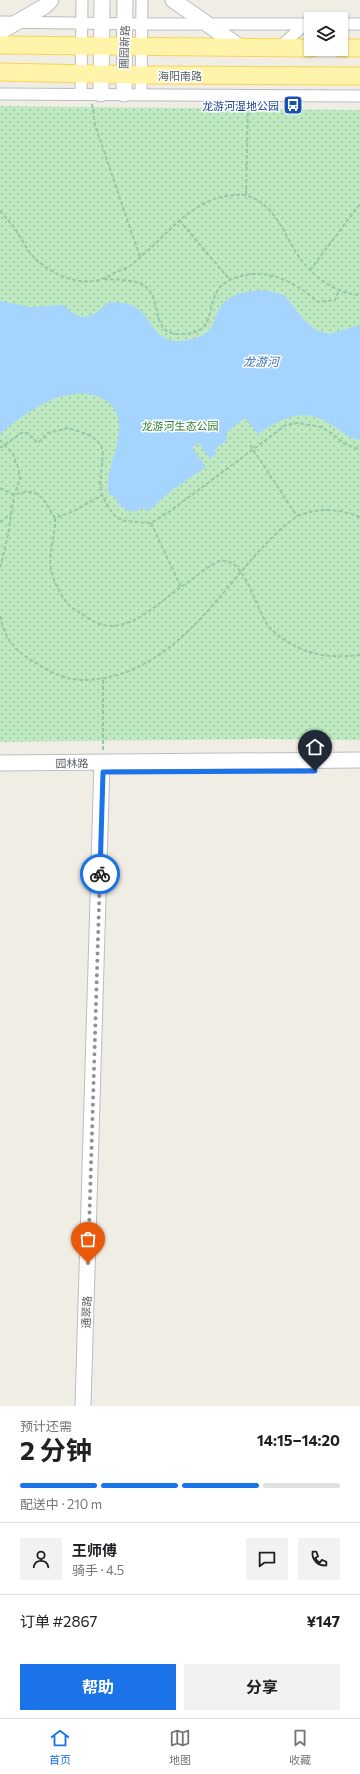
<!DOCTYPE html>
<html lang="zh">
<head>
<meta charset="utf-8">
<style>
	:root { --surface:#fff; --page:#f2f2f2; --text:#202124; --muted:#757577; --line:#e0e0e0; --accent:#1a73e8 }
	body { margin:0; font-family:Commissioner,"Noto Sans SC",sans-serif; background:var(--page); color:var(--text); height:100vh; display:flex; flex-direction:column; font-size:15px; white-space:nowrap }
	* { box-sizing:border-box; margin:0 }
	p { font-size:13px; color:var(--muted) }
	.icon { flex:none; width:22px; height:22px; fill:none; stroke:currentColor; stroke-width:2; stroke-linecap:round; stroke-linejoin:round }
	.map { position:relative; height:1406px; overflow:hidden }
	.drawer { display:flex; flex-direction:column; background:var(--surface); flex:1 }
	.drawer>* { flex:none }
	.buttons { position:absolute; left:304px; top:12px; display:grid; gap:8px }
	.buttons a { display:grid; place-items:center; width:44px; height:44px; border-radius:0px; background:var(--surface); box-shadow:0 1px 3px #0004; font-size:20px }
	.pin { position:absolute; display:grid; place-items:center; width:34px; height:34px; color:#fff; margin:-41px -17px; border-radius:50% 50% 50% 0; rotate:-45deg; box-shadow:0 0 4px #0007 }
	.pin .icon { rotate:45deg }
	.courier { position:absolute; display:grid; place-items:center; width:40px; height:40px; margin:-20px; border:3px solid #1a73e8; border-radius:50%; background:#fff; color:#222; box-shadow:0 1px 5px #0007 }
	.headline em { font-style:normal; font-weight:700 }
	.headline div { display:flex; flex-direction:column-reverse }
	.headline { display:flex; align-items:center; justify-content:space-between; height:68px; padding:0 20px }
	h1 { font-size:26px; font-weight:700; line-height:30px }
	.bar { display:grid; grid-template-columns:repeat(4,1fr); gap:6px 4px; align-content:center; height:48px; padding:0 20px }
	.bar i { height:5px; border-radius:3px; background:var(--line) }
	.bar .active { background:var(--accent) }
	.bar p { grid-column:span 4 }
	.line { display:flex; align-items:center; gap:10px; padding:0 20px; border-top:1px solid var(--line) }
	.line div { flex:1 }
	.round { display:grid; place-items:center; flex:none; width:42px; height:42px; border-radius:0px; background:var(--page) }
	.cta { display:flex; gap:8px; margin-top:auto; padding:8px 20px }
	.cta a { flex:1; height:46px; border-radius:0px; background:var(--accent); color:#fff; font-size:16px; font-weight:700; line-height:46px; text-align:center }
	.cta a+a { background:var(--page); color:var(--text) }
	.tabs { display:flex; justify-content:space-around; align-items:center; height:56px; border-top:1px solid var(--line); background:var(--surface); font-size:11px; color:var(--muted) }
	.tabs a { display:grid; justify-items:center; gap:2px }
	.tabs .active { color:var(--accent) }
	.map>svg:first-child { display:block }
	.park { fill:url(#park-dots) }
	.water { fill:#a5d4ff }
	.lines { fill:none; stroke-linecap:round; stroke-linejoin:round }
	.street-casing { stroke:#b9bcc1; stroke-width:13 }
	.secondary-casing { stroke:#babdc3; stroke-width:17 }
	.primary-casing { stroke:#fbd252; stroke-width:19 }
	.path { stroke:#96c8a7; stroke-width:2; stroke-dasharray:4 2; stroke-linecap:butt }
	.street { stroke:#fff; stroke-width:11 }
	.secondary { stroke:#fff; stroke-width:15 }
	.primary { stroke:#fff4aa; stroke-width:17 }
	.done { stroke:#909292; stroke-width:4; stroke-dasharray:0 7.2 }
	.route { stroke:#1a73e8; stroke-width:5 }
	.labels { text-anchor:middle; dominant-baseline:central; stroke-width:3; stroke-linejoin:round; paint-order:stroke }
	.street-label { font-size:11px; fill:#5c6066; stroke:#fff }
	.transit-label { font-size:11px; fill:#164399; stroke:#fff; text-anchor:end }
	.park-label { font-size:11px; fill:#2e8235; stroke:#fff }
	.water-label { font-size:12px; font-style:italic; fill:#3a73b8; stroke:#fff }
</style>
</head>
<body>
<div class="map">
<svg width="360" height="1406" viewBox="0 0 360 1406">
	<defs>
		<pattern id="park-dots" width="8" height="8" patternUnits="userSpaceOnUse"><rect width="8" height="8" fill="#bfe9c1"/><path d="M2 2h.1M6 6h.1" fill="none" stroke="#9ec0a1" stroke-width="1.8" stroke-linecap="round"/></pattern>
	</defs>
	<rect width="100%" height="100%" fill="#f0eee4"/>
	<!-- park -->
	<polygon class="park" points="0,106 360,110 360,740 257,739 0,742"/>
	<!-- water -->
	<path class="water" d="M 265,290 L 284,295 L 306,322 L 318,331 L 329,334 L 360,325 L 360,440 C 349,438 341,431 332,425 C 304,406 283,417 258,434 L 245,418 L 225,434 L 228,439 L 214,450 L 217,453 L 210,459 L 199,443 L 192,448 L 206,467 L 171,491 L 147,512 L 144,508 L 133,512 L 121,507 L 113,495 L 109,495 C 104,471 120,450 119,426 C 118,387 71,389 45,403 C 29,411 14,422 0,434 L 0,301 L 31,307 L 64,305 C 78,322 93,320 106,303 C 155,298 143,335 174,341 C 179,342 187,340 192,339 C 222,332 210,312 227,300 C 237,292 252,291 265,290 Z"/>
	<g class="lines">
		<!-- street casing -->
		<g class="street-casing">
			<g id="street">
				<polyline points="0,22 142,24 311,24"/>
				<polyline points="341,24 360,24"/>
				<polyline points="279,48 305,24"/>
				<polyline points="81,93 82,0"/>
				<polyline points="0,94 360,96"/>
				<polyline points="141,95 142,0"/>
			</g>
		</g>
		<!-- secondary casing -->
		<g class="secondary-casing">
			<g id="secondary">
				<polyline points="173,0 240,47"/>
				<polyline points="0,32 45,6 51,0"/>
				<polyline points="101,94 102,0"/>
				<polyline points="124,94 125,0"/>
				<polyline points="0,763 360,760"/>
				<polyline points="83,1406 102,763"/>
			</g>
		</g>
		<!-- primary casing -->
		<g class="primary-casing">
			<g id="primary">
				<polyline points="0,45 311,48"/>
				<polyline points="341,48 360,48"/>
				<polyline points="0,72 141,75 360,76"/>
			</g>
		</g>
		<!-- path -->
		<g class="path">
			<polyline points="92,104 95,125 140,257"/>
			<polyline points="246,195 248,104"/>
			<path d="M 0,211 C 5,217 10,222 14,227 C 23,241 29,256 43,265 C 55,275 78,284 94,281 C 102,280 109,276 116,272 C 121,270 128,268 132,264 C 168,237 193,192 244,195 C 248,195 252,198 255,199 C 279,211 285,238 300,258 C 313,277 337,294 360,295"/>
			<polyline points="179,220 230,280"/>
			<polyline points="310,270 360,204"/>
			<path d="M 104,279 C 115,280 137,279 145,286 C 163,299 149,336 182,334 C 218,333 205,305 220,287 C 223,283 230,280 235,278 C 266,266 295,282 318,302 L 335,300 L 339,290"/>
			<polyline points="0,440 13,454 19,470 20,479 14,495 8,535 0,569"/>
			<polyline points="250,445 297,516"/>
			<polyline points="0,448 23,432 29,434 38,443 48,433 68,428 87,434 95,439 101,445 103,453 100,485 102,495 110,510 116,517 125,521 151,523 170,511 286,425 298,423 321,427 333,434 343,443 360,450"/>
			<path d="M 0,488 L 14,495 C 40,486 42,498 55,518 L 74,511 L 102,495"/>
			<path d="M 55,518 C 56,535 48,551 51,569 C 53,580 61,597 69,605 C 71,608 76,610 79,612 C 85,616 93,622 100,624 C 129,634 159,602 181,587"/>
			<polyline points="0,522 12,513"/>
			<path d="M 151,523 L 181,587 C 189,582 212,563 219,561 C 247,555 256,616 272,630 C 299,654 325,659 360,655"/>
			<path d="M 0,616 C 2,623 3,630 7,636 C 15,653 33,661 48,670 C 69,682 90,682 113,676 C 173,661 213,604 252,559 C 260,549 287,521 298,516 C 319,507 340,509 360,517"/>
			<polyline points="103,750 103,679"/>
		</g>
		<!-- street -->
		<use href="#street" class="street"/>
		<!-- secondary -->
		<use href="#secondary" class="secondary"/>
		<!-- primary -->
		<use href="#primary" class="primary"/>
	</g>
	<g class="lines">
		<!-- done -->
		<polyline class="done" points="88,1263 100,874"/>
		<!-- route -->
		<polyline class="route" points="100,874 103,772 315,771"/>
	</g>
	<!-- icons -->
	<defs>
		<g id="bus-square" transform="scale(1)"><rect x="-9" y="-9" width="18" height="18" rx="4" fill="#1a4fb4" stroke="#fff"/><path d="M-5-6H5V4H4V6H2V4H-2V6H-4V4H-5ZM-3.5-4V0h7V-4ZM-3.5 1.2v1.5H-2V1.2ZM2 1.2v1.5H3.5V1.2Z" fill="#fff"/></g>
	</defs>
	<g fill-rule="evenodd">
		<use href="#bus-square" x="293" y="105"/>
	</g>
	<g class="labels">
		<!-- street labels -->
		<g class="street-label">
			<text transform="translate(124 47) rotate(-88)">圃园新路</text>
			<text x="180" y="75">海阳南路</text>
			<text transform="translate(72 763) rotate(-1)">园林路</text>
			<text transform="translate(86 1312) rotate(-88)">通翠路</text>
		</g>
		<!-- transit labels -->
		<g class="transit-label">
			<text x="279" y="105">龙游河湿地公园</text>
		</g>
		<!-- park labels -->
		<g class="park-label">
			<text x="180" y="425">龙游河生态公园</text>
		</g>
		<!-- water labels -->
		<g class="water-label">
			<text x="261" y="361">龙游河</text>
		</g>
	</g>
</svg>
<div class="buttons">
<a><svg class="icon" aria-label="layers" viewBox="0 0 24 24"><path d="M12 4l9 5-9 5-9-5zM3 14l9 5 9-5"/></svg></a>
</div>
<div class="pin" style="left:88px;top:1263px;background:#ea580c"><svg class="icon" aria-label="bag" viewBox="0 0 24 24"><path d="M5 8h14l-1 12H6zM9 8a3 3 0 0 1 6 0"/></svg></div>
<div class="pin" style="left:315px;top:771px;background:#1f2937"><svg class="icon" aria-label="home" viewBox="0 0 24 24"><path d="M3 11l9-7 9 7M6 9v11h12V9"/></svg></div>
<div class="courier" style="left:100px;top:874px"><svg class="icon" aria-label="bike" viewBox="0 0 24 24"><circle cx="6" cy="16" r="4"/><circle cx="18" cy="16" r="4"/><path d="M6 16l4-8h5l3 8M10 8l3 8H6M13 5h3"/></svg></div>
</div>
<section class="drawer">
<div class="headline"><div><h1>2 分钟</h1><p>预计还需</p></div><em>14:15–14:20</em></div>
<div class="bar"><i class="active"></i><i class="active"></i><i class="active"></i><i></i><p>配送中 · 210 m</p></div>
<div class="line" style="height:72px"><a class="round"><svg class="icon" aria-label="person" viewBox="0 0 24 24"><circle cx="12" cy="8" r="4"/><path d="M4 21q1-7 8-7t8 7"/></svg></a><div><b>王师傅</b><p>骑手 · 4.5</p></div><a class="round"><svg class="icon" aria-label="chat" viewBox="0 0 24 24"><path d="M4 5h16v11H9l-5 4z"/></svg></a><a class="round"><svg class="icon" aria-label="phone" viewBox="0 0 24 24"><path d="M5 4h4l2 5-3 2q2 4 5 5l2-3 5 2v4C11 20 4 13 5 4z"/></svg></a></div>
<div class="line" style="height:52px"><div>订单 #2867</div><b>¥147</b></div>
<div class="cta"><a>帮助</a><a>分享</a></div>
</section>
<nav class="tabs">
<a class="active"><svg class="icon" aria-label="home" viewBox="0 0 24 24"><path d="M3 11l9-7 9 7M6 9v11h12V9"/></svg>首页</a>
<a><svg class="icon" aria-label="map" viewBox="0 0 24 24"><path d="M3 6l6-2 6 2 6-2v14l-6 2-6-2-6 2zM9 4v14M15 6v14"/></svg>地图</a>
<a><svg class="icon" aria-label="saved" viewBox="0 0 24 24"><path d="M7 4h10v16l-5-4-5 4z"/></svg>收藏</a>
</nav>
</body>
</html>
